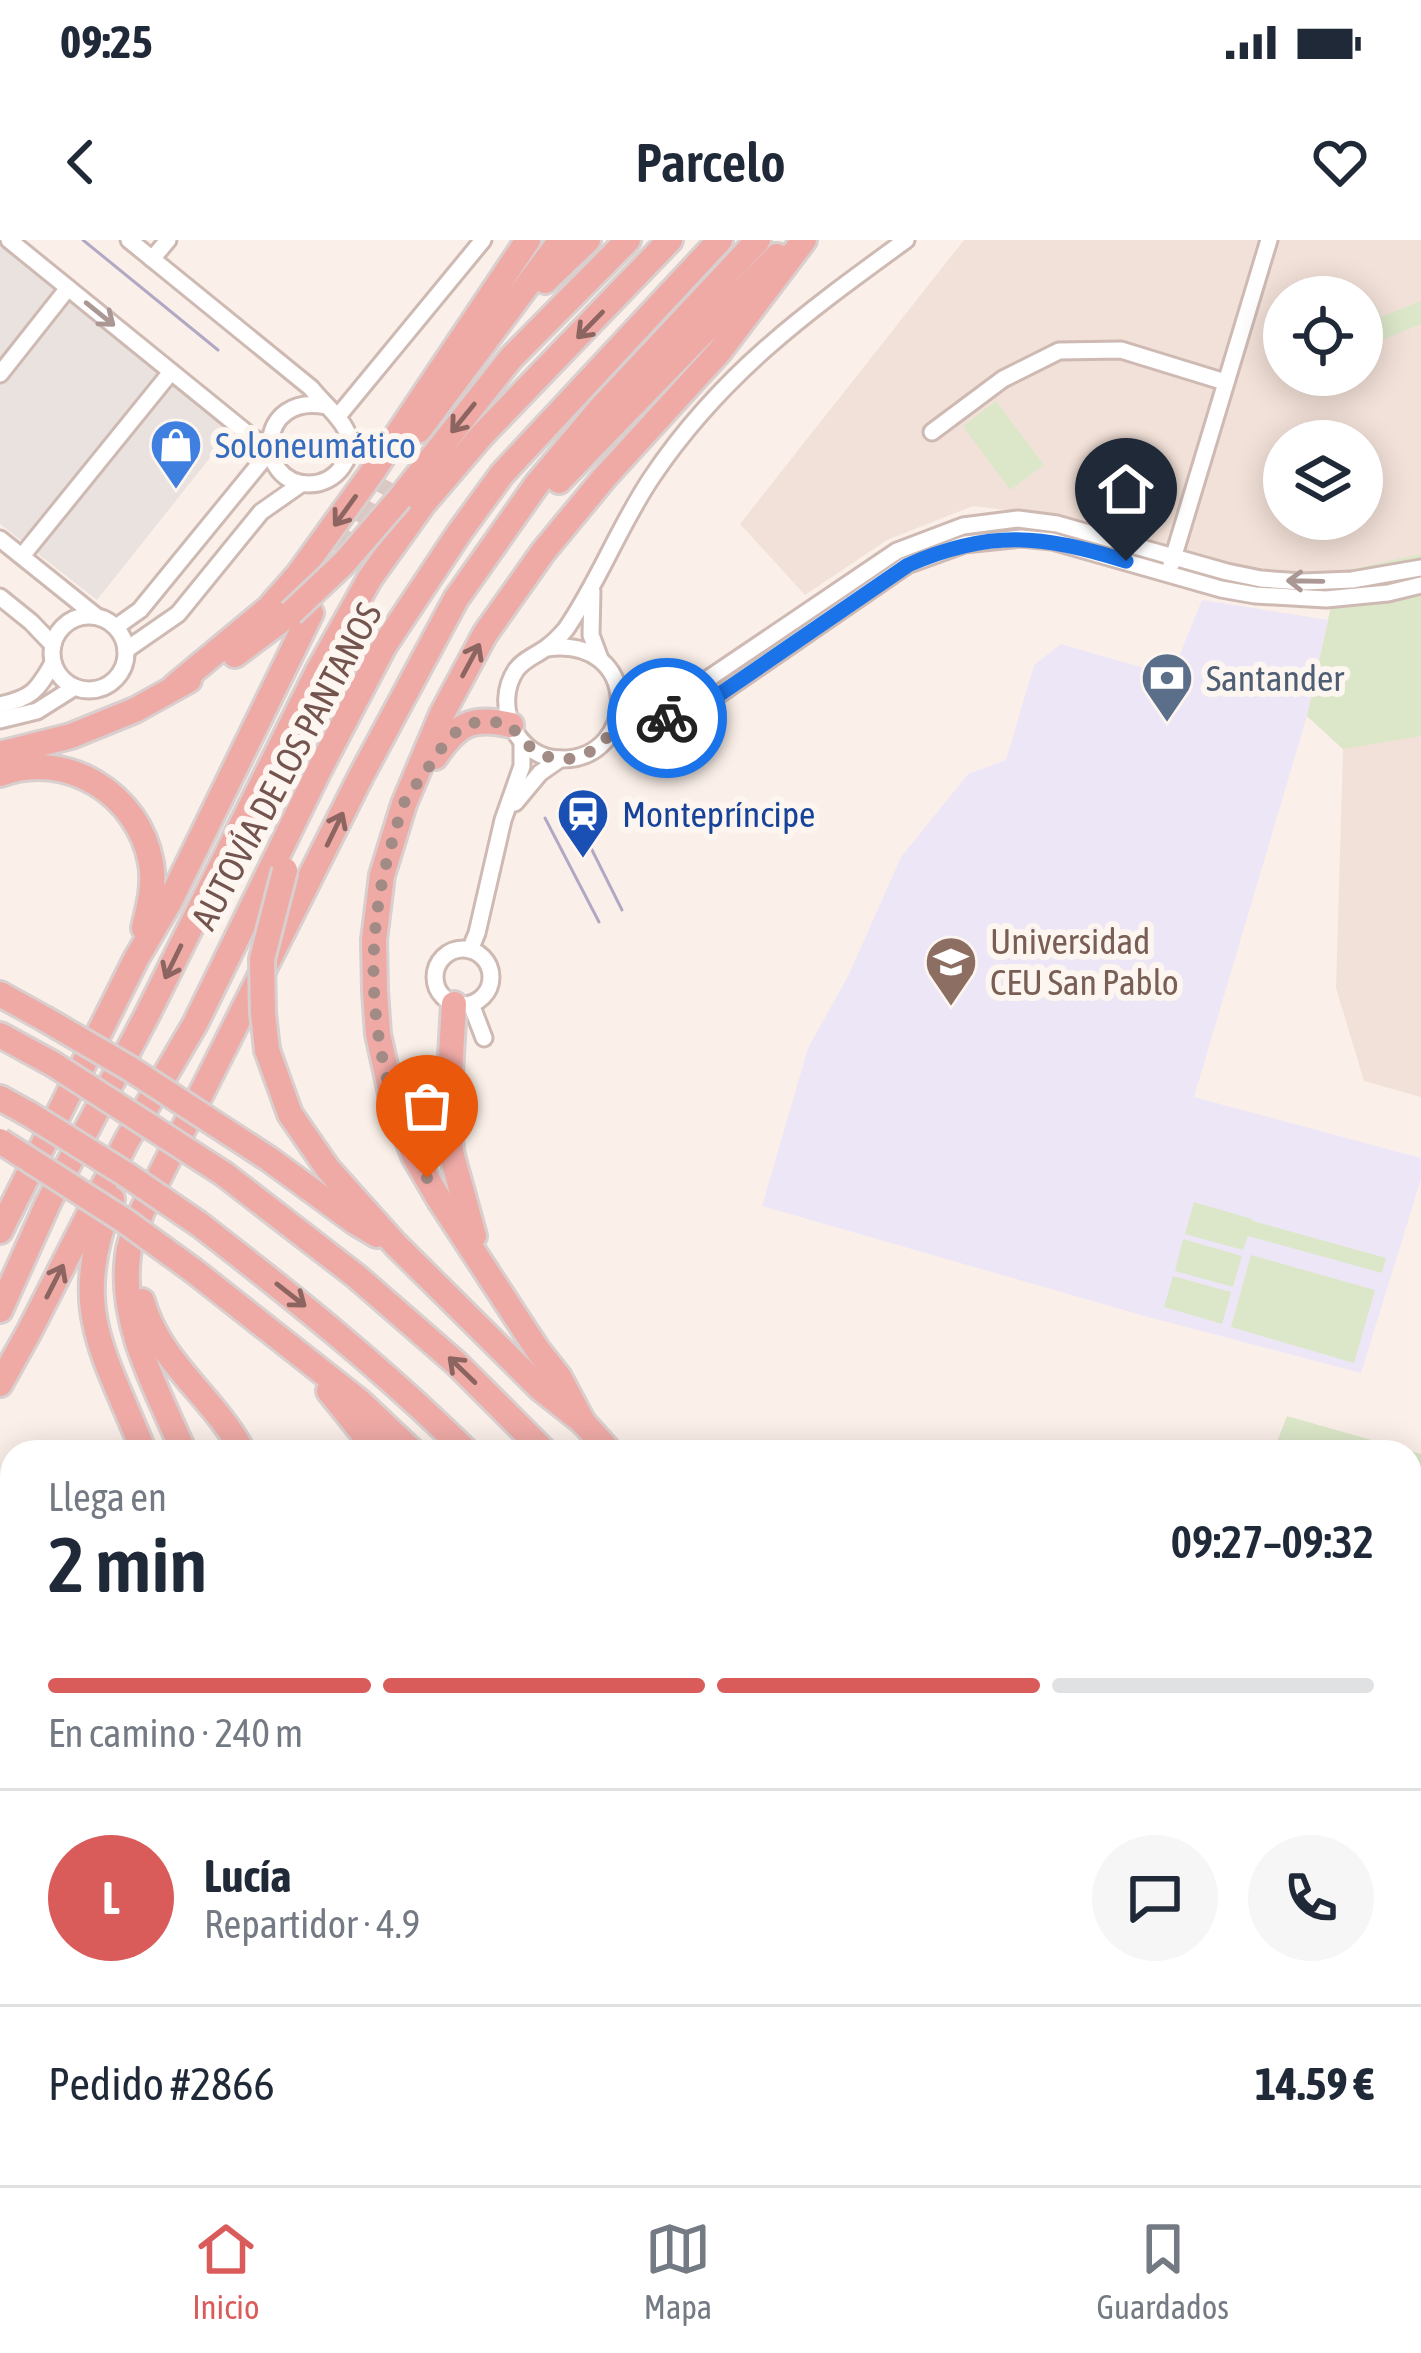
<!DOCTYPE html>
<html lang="es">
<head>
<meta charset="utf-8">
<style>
	:root { --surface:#fff; --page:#f6f6f7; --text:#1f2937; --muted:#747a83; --line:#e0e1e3; --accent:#d95c5a }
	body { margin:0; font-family:"Asap Condensed",sans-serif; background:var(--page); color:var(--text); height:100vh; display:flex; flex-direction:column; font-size:45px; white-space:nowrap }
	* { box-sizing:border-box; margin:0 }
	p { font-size:39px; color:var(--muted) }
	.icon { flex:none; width:66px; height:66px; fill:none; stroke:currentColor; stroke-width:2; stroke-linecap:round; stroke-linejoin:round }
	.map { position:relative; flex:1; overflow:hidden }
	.drawer { position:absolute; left:0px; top:1200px; width:1422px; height:747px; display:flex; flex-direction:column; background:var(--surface); border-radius:36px 36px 0 0; box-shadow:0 6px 30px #0003 }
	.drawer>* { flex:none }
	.fabs { position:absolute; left:1263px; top:36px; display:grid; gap:24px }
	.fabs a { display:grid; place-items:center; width:120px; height:120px; border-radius:50%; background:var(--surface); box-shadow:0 6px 30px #0003; font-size:60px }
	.pin { position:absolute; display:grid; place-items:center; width:102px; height:102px; color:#fff; margin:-123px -51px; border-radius:50% 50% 50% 0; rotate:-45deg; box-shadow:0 0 12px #0007 }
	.pin .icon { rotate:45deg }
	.courier { position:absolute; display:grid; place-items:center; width:120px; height:120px; margin:-60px; border:9px solid #1a73e8; border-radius:50%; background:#fff; color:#222; box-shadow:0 3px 15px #0007 }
	.overview em { font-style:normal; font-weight:600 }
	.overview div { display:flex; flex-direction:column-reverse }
	.overview { display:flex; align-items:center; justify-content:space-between; height:204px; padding:0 48px }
	h1 { font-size:78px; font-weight:600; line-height:90px }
	.bar { display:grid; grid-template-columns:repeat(4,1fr); gap:18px 12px; align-content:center; height:144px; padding:0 48px }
	.bar i { height:15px; border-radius:9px; background:var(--line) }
	.bar .active { background:var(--accent) }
	.bar p { grid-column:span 4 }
	.line { display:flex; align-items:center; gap:30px; padding:0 48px; border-top:3px solid var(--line) }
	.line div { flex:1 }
	.round { display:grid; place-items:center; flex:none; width:126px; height:126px; border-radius:63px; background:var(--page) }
	.status { display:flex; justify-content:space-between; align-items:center; height:84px; padding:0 60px; background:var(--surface); direction:ltr }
	.status svg { height:33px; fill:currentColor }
	header { display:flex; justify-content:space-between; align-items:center; height:156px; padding:0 48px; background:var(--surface); font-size:54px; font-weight:600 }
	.tabs { display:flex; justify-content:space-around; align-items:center; height:168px; border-top:3px solid var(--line); background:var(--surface); font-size:33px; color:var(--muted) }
	.tabs a { display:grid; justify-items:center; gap:6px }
	.tabs .active { color:var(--accent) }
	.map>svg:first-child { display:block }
	.residential { fill:#f2e1d8; fill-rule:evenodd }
	.industrial { fill:#eae2df }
	.education { fill:#ede6f7 }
	.green { fill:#dce7c9 }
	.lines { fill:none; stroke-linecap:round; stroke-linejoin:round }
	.highway-tunnel { stroke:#d9c9c2; stroke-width:24; stroke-dasharray:24 12; stroke-linecap:butt }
	.minor-casing { stroke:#ceb9b3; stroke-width:21 }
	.highway-casing { stroke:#d8cfce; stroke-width:30 }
	.minor { stroke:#fff; stroke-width:15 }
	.highway { stroke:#efaaa6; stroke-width:24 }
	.tram { stroke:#b1a8c4; stroke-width:3 }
	.highway-bridge-casing { stroke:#d8cfce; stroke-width:30; stroke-linecap:butt }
	.highway-bridge { stroke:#efaaa6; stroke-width:24 }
	.oneway { stroke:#ab9895 }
	.oneway2 { stroke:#8c6560 }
	.done { stroke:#a38b85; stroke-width:12; stroke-dasharray:0 21.6 }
	.route { stroke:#1a73e8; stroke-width:15 }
	.labels { text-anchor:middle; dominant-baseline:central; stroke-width:12; stroke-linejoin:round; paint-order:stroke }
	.shop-label { font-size:36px; fill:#366cbe; stroke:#fdf5ef; text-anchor:start }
	.service-label { font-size:36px; fill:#4e5e75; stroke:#fdf5ef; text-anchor:start }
	.street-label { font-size:36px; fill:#73544f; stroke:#fdf5ef }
	.transit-label { font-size:36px; fill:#164399; stroke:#fdf5ef; text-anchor:start }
	.education-label { font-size:36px; fill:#785e54; stroke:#fdf5ef; text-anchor:start }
</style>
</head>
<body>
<div class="status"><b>09:25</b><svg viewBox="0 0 49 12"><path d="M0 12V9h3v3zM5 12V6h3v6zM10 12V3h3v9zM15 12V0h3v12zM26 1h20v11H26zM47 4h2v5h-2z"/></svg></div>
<header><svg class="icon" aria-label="back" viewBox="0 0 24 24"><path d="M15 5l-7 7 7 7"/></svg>Parcelo<svg class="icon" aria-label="heart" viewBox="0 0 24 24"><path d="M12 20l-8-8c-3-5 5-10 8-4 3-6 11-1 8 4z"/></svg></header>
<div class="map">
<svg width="1421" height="1945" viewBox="0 0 1421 1945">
	<rect width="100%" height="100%" fill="#fbf0e9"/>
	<!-- residential -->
	<path class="residential" d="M 964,0 L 1421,0 L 1421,857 L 1364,841 L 1336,748 L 1343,509 L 1307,476 L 1338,333 L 1247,333 L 1100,282 L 973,266 L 887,300 L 805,355 L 740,284 ZM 1284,57 L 1362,57 L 1362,135 L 1284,135 ZM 1284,201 L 1362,201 L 1362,279 L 1284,279 Z"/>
	<!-- industrial -->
	<polygon class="industrial" points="0,5 232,190 97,360 0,284"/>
	<!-- education -->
	<polygon class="education" points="1202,360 1328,380 1307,476 1194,857 1421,918 1421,939 1361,1133 1148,1077 762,966 808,808 849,734 901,617 968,534 1006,520 1034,425 1061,404 1171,436"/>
	<!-- green -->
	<g class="green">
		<polygon points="1421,61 1421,84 1362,108 1362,67 1374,62 1381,77"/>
		<polygon points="996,161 1044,225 1010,250 963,186"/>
		<polygon points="1421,314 1421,496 1343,509 1307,476 1339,332"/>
		<polygon points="1194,962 1252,979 1253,981 1386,1018 1382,1033 1248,996 1243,1010 1185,994"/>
		<polygon points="1183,999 1242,1016 1233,1047 1175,1031"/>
		<polygon points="1251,1015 1375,1050 1354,1123 1231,1087"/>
		<polygon points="1173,1036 1231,1052 1222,1084 1164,1067"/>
		<polygon points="1287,1176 1421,1214 1421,1357 1410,1352 1410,1212 1273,1212"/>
		<polygon points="1421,1398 1421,1704 1410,1683 1410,1415 1414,1404"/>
		<polygon points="1410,1752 1421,1775 1421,1945 1177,1945 1171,1935 1410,1935"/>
	</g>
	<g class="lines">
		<!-- highway-tunnel -->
		<polyline class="highway-tunnel" points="343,315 385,239"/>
		<!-- minor casing -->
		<g class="minor-casing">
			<g id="minor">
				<polyline points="9,0 253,198 269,207"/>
				<path d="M 129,0 L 311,148 C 330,172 366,194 342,227 C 334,238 322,244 309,244 C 253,243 257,152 326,166"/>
				<polyline points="152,19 168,0"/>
				<polyline points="0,134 68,48"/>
				<polyline points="339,175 483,0"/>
				<polyline points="932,192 1003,139 1059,111 1121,110 1225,142"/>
				<polyline points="0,299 96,376"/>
				<polyline points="22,316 171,132"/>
				<polyline points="1171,325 1269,0"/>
				<polyline points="592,351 591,395 600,419"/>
				<polyline points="0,357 31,382 53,405"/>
				<circle cx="89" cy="413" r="37"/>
				<polyline points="116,387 140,370 270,211"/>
				<path d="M 547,408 C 642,395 640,520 561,519 C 517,519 492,466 516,430 C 524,419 535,416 546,408 C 553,403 560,396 566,389 C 599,341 619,286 652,237 C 722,133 807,72 906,0"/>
				<polyline points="126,410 178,374 261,272 301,244"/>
				<path d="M 618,447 C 645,459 665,457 693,449 L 897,311 L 963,286 L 1018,279 L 1057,284 L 1227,332 L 1261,339 L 1302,342 L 1352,340 L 1421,328"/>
				<path d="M 0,465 C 32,458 37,451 53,423"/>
				<polyline points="0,480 37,471 75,447"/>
				<polyline points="611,493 701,467 907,325 965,304 1021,298 1052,301 1221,349 1255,355 1326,359 1388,353 1421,345"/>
				<polyline points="515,563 540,533 560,519"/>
				<circle cx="463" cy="737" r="28"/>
				<polyline points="470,710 477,693 503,580 522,526 522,502"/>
				<polyline points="471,764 484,798"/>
				<polyline points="1410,1362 1421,1367"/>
				<polyline points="1410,1738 1421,1759"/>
			</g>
		</g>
		<!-- highway casing -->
		<g class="highway-casing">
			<g id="highway">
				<polyline points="545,41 588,0"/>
				<polyline points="419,190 561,0"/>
				<polyline points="559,241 777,16"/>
				<polyline points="400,258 511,118 628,0"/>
				<polyline points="235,415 291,373"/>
				<polyline points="175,446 269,368 298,335 371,234 528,0"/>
				<polyline points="0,514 71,496 135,470 189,440"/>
				<path d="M 435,517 C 457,485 471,475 511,485"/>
				<path d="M 0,534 C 66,509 139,554 151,623 C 155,646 149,666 144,688"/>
				<polyline points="0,754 45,779"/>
				<polyline points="454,764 448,868 451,912 474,996"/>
				<polyline points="0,795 53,824"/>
				<polyline points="267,810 290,874 328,929 395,1004 541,1149 583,1182 610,1212"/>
				<polyline points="0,858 29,874"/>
				<polyline points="269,919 355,982 377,995"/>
				<polyline points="224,934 356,1036 456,1123 545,1212"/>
				<path d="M 112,959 C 67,1068 105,1113 144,1212"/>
				<path d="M 199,984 C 292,1056 383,1129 467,1212"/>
				<polyline points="0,991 136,719 169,663 311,373"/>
				<polyline points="194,1031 359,1161 413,1212"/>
				<path d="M 142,1061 C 160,1124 213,1156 243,1212"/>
				<polyline points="0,1070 48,963 148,773 318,431 370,338 423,264 482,195 670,0"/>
				<polyline points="0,1144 30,1090 127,900 195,784 319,530 384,406 459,293 502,234 720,0"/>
				<polyline points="329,1151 378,1212"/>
				<polyline points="583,1182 559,1137 537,1109 439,959 414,916 392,858 378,794 375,751 374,700 382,635 404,564 442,474 485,394 543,312 604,238 719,112 804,0"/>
				<path d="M 184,1212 C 158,1151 119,1085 128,1016 C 129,1001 137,985 142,971 L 361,536 L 456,359 L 537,244 L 600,169 L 758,0"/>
				<polyline points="0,1464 12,1462"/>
				<polyline points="0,1517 12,1511"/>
				<polyline points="0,1550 12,1544"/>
				<polyline points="867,1935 873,1945"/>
				<polyline points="928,1935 934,1945"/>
				<polyline points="980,1935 986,1945"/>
				<polyline points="1051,1935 1057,1945"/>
				<polyline points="1116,1935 1122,1945"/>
			</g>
		</g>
		<!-- minor -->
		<use href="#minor" class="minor"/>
		<!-- highway -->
		<use href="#highway" class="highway"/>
		<!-- tram -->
		<g class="tram">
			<polyline points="83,0 218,110"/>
			<polyline points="569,564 622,670"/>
			<polyline points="545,578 599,682"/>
			<polyline points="0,1595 12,1590"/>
		</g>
		<!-- highway-bridge casing -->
		<g class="highway-bridge-casing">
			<g id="highway-bridge">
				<polyline points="291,373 344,323 400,258"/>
				<polyline points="45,779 129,828 269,919"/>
				<polyline points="267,810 263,773 262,719 285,630"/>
				<polyline points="53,824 224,934"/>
				<polyline points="29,874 127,935 199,984"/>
				<polyline points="0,901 125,981 194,1031"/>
			</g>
		</g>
		<!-- highway-bridge -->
		<use href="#highway-bridge" class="highway-bridge"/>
	</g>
	<!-- one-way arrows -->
	<defs><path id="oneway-shaft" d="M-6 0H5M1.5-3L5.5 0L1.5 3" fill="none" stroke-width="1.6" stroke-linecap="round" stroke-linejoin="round" transform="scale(3)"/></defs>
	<g class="oneway">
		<use href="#oneway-shaft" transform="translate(100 74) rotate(39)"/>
		<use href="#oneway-shaft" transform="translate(1305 341) rotate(-179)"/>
	</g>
	<g class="oneway2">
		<use href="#oneway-shaft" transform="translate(590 85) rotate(134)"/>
		<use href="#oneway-shaft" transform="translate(463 178) rotate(129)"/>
		<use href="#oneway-shaft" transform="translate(345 271) rotate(126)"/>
		<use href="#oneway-shaft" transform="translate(471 420) rotate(-62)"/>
		<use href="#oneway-shaft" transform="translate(335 589) rotate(-64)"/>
		<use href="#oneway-shaft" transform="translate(173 722) rotate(116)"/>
		<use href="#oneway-shaft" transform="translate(55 1041) rotate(-63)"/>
		<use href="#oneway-shaft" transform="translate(291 1055) rotate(38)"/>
		<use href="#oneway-shaft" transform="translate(462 1130) rotate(-136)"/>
	</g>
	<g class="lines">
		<!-- done -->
		<path class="done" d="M 427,938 C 369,836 359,709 393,599 C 397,587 399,574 404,563 C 411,550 422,538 430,525 C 453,490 466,474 511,485 C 529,513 558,530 591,511 C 600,507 605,498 612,493 C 627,484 651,481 667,478"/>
		<!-- route -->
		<path class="route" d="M 667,478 L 701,467 L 908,325 C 990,289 1042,295 1126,321"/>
	</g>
	<!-- icons -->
	<defs>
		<g id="shop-pin" transform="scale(2.7)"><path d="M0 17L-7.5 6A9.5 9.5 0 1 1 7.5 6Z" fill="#3f7fe0" stroke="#fdf5ef"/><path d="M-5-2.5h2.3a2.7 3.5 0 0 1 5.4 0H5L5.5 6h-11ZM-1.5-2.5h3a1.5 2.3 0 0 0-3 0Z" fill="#fff"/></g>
		<g id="bank-pin" transform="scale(2.7)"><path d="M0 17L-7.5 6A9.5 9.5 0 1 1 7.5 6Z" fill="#5c6f8a" stroke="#fdf5ef"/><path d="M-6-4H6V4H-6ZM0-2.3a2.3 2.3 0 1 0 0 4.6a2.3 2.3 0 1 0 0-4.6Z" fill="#fff"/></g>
		<g id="station-pin" transform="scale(2.7)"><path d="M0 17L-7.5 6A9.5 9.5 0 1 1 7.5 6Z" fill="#1a4fb4" stroke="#fdf5ef"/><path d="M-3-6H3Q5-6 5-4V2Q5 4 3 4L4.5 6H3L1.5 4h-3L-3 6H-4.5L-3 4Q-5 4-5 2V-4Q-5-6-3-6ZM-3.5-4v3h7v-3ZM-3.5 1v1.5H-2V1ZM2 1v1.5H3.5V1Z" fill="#fff"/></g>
		<g id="university-pin" transform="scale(2.7)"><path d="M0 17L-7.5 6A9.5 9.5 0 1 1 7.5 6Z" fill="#8d6e63" stroke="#fdf5ef"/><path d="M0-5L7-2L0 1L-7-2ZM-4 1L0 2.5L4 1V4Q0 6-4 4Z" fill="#fff"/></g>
	</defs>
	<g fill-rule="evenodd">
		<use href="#shop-pin" x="176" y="205"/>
		<use href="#bank-pin" x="1167" y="438"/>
		<use href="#station-pin" x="583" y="574"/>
		<use href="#university-pin" x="951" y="722"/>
	</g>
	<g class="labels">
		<!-- shop labels -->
		<g class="shop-label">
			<text x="215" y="205">Soloneumático</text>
		</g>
		<!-- service labels -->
		<g class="service-label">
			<text x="1206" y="438">Santander</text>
		</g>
		<!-- street labels -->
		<g class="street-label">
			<text transform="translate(286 526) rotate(-62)">AUTOVÍA DE LOS PANTANOS</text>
		</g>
		<!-- transit labels -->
		<g class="transit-label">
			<text x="622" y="574">Montepríncipe</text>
		</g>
		<!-- education labels -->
		<g class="education-label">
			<text x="990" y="701">Universidad<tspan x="990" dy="41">CEU San Pablo</tspan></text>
		</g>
	</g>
</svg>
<div class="fabs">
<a><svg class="icon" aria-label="locate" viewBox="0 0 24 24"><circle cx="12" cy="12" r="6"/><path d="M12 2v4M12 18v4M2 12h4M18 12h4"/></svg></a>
<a><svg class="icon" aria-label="layers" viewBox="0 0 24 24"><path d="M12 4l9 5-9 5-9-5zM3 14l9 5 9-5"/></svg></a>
</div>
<div class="pin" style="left:427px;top:938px;background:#ea580c"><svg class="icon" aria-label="bag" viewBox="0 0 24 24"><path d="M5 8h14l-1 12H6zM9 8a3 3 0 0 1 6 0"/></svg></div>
<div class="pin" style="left:1126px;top:321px;background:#1f2937"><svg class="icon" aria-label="home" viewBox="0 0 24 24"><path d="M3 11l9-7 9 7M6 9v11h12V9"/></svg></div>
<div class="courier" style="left:667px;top:478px"><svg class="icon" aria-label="bike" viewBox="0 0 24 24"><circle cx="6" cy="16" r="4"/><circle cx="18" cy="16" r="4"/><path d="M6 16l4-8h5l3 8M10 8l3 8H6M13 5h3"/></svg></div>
<section class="drawer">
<div class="overview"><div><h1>2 min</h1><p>Llega en</p></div><em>09:27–09:32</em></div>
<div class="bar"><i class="active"></i><i class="active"></i><i class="active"></i><i></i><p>En camino · 240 m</p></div>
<div class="line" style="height:216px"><b class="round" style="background:var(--accent);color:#fff">L</b><div><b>Lucía</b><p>Repartidor · 4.9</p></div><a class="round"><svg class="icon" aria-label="chat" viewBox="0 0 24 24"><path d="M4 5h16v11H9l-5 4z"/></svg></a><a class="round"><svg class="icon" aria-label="phone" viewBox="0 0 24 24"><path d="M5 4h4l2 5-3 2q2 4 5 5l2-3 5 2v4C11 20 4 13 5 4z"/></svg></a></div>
<div class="line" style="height:156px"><div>Pedido #2866</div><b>14.59 €</b></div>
</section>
</div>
<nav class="tabs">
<a class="active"><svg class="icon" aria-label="home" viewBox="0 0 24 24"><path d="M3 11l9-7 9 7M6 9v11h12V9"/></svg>Inicio</a>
<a><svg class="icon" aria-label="map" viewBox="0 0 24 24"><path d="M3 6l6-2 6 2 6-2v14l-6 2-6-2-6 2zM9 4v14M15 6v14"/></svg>Mapa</a>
<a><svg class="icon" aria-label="saved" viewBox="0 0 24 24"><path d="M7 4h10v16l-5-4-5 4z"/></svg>Guardados</a>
</nav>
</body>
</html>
